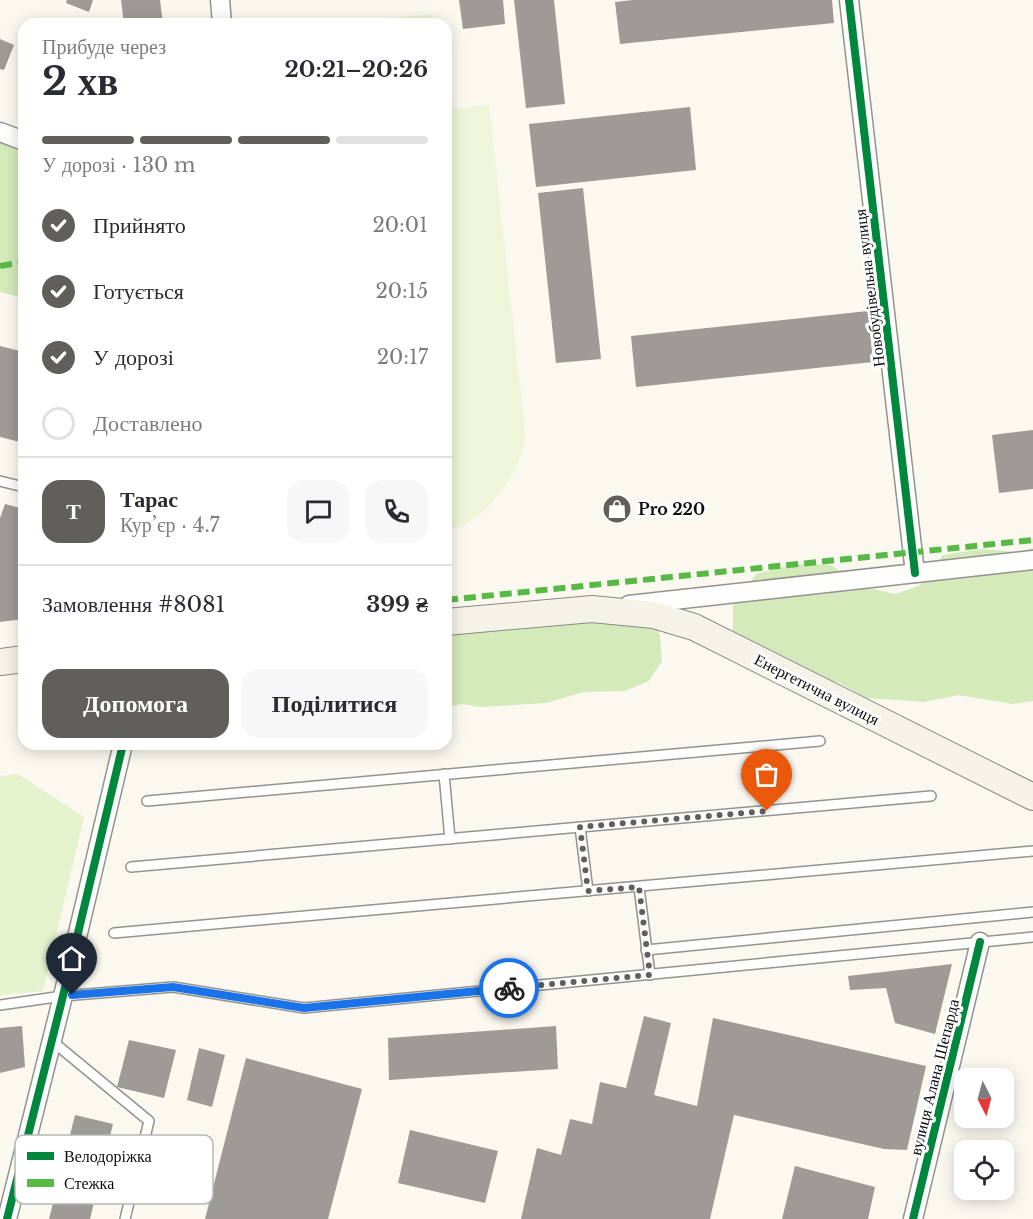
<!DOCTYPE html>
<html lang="uk">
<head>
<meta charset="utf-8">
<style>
	:root { --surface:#fff; --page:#f7f7f7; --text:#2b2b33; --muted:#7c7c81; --line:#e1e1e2; --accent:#605f5c }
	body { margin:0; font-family:"Libre Baskerville",serif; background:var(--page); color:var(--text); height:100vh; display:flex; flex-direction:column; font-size:22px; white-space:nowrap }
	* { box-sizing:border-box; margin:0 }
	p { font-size:20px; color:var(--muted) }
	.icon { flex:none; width:33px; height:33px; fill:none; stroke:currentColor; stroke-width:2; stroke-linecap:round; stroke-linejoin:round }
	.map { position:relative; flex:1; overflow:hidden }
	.side { position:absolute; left:18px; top:18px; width:434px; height:732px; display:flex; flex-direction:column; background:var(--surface); border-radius:18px; box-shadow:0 3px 15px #0003 }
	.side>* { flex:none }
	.needle { width:39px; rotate:174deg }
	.fabs { position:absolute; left:954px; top:1068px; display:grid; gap:12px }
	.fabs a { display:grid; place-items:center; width:60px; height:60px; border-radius:12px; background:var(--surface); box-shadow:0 3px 15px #0003; font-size:30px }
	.pin { position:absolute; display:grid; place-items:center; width:51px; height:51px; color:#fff; margin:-62px -26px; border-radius:50% 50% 50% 0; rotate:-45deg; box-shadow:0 0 6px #0007 }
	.pin .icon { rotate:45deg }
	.courier { position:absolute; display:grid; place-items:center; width:60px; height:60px; margin:-30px; border:4px solid #1a73e8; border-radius:50%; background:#fff; color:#222; box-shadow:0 2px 8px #0007 }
	.head em { font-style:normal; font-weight:700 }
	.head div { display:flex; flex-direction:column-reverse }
	.head { display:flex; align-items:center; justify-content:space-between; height:102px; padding:0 24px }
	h1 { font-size:39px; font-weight:700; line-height:45px }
	.bar { display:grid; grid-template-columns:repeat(4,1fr); gap:9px 6px; align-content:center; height:72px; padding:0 24px }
	.bar i { height:8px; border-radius:4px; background:var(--line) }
	.bar .active { background:var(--accent) }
	.bar p { grid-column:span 4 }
	.line { display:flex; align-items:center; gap:15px; padding:0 24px; border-top:2px solid var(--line) }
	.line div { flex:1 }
	.round { display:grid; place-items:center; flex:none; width:63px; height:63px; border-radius:18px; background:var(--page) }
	ol { padding:0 24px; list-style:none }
	li { display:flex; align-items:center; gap:18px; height:66px }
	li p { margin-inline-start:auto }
	li .icon { padding:6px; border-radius:50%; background:var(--accent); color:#fff; stroke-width:4 }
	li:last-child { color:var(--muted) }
	li i { width:33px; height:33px; border:3px solid var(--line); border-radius:50% }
	.primary-button { display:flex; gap:12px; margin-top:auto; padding:12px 24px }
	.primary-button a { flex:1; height:69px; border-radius:18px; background:var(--accent); color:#fff; font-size:24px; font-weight:700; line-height:69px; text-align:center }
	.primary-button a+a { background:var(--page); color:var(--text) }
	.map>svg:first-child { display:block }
	.green { fill:#e4f2ce }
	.forest { fill:#d4eabb }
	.pitch { fill:#eef5d8 }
	.building { fill:#9e9a96 }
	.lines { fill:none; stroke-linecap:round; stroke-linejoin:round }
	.service-casing { stroke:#94938f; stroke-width:12 }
	.minor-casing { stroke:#94938f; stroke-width:21 }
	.secondary-casing { stroke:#8b8986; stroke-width:28 }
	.service { stroke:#fefefd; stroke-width:9 }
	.minor { stroke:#fefefd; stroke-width:18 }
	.secondary { stroke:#f5f3e8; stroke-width:26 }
	.quiet { stroke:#58b947; stroke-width:6; stroke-dasharray:12 6; stroke-linecap:butt }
	.cycleway-casing { stroke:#fff; stroke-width:11 }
	.cycleway { stroke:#00873e; stroke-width:8 }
	.done { stroke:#605f5c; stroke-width:6; stroke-dasharray:0 10.8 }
	.route { stroke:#1a73e8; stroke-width:8 }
	.labels { text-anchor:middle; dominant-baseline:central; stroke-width:6; stroke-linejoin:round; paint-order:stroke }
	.street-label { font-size:16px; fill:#0d0d0d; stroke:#fff }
	.poi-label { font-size:16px; font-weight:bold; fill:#0d0d0d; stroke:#fff; text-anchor:start }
	.key { fill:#fff; stroke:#b6b6b6; stroke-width:1.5 }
	.key-label { font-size:16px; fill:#0d0d0d }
</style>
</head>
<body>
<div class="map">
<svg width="1033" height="1219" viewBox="0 0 1033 1219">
	<rect width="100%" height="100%" fill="#fbf8f0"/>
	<!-- green -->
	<polygon class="green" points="18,774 84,817 43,991 0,995 0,776"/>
	<!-- forest -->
	<g class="forest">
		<polygon points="0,132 24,141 24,298 0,292"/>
		<polygon points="1033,548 1033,701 1013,704 959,695 924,702 866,698 838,682 783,681 752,665 733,630 733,605 756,574 796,564 831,565 864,587 895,594 919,586 943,555 981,549 1018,552"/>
		<polygon points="621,597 646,611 660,635 662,661 649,681 625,691 584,692 546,703 480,707 463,704 446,707 446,615 514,607 546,599 596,600"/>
	</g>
	<!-- pitch -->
	<g class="pitch">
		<polygon points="434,14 435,24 328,24"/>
		<path d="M 489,105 L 526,440 C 517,473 499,500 472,520 C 464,526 454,528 446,532 L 446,109 Z"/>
	</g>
	<!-- building -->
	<g class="building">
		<polygon points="67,0 93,0 89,12 66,3"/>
		<polygon points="121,0 160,0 163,24 124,24"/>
		<polygon points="459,0 503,0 505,24 463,29"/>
		<polygon points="514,0 554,0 565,104 526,108"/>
		<polygon points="633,0 832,0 834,23 620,44 615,2"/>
		<polygon points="0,39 14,45 4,70 0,69"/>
		<polygon points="690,107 696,170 536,187 529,124"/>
		<polygon points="583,188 601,359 556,363 538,193"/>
		<polygon points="868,311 873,362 636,387 631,336"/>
		<polygon points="0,346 24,352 24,443 0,437"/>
		<polygon points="1033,430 1033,489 999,493 992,435"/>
		<polygon points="5,504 24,509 24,619 0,622 0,518"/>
		<polygon points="952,964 935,1034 895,1023 886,988 850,990 848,976"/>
		<polygon points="644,1016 671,1023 654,1095 697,1106 713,1018 926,1066 907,1150 884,1149 734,1115 710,1219 521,1219 537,1148 561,1155 570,1119 592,1124 600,1082 626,1088"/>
		<polygon points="22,1026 25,1067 0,1073 0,1028"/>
		<polygon points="556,1026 558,1069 389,1080 388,1038"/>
		<polygon points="129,1040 176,1050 164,1098 117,1087"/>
		<polygon points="199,1048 225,1055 212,1107 187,1100"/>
		<polygon points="246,1058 362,1089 328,1219 205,1219"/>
		<polygon points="75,1115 113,1124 90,1219 49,1219"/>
		<polygon points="410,1130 498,1151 485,1203 398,1183"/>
		<polygon points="795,1166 875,1187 868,1219 782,1219"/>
	</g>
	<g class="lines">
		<!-- service casing -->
		<g class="service-casing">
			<g id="service">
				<polyline points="0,481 24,487"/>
				<polyline points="444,774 450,839"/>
				<polyline points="147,801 820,741"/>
				<polyline points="580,827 588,891"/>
				<polyline points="131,867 931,796"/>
				<polyline points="639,887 650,975"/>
				<polyline points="114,933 1033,851"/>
				<polyline points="646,950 1033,912"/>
				<polyline points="0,1005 63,996 173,987 304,1008 1033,937"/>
				<polyline points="52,1041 149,1121 125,1219"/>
			</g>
		</g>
		<!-- minor casing -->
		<g class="minor-casing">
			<g id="minor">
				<polyline points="220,0 222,24"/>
				<polyline points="849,0 915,573"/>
				<polyline points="0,132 24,141"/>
				<polyline points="629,605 1033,560"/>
				<polyline points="7,1219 63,996 123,744"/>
				<polyline points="913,1219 980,942"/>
			</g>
		</g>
		<!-- secondary casing -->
		<g class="secondary-casing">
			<g id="secondary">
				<polyline points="446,622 592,609 654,615 694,627 1033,797"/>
				<polyline points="0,662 24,659"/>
			</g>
		</g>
		<!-- service -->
		<use href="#service" class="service"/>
		<!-- minor -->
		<use href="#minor" class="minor"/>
		<!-- secondary -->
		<use href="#secondary" class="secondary"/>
		<!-- quiet -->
		<g class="quiet">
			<polyline points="0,266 24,262"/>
			<polyline points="446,600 1033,540"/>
		</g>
		<!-- cycleway casing -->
		<g class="cycleway-casing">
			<g id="cycleway">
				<polyline points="849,0 915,573"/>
				<polyline points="7,1219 63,996 123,744"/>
				<polyline points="913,1219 980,942"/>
			</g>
		</g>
		<!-- cycleway -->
		<use href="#cycleway" class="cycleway"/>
	</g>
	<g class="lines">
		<!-- done -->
		<polyline class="done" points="509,988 650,975 639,887 588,891 580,827 767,811"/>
		<!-- route -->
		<polyline class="route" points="72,995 173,987 304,1008 509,988"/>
	</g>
	<!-- icons -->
	<defs>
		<g id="shop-disc" transform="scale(1.5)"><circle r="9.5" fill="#605f5c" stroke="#fff"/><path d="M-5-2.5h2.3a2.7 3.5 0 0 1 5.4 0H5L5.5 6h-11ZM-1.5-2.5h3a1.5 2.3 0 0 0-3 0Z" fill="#fff"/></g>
	</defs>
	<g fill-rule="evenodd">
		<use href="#shop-disc" x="617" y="509"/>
	</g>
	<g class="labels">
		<!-- street labels -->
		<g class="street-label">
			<text transform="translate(869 288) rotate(-97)">Новобудівельна вулиця</text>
			<text transform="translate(817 689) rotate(27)">Енергетична вулиця</text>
			<text transform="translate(934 1077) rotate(-76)">вулиця Алана Шепарда</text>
		</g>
		<!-- poi labels -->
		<g class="poi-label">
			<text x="638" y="509">Pro 220</text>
		</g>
	</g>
	<!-- legend -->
	<rect x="15" y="1135" width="198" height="69" rx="9" class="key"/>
	<rect x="27" y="1152" width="27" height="8" fill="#00873e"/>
	<rect x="27" y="1179" width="27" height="8" fill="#58b947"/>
	<g class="key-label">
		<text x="64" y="1162">Велодоріжка</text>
		<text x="64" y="1189">Стежка</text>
	</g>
</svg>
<div class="fabs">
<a><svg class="needle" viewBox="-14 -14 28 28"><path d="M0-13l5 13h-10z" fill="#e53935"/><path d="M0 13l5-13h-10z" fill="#7c7c81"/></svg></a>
<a><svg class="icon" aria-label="locate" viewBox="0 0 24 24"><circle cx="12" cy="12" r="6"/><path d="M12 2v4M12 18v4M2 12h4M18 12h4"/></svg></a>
</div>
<div class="pin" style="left:767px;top:811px;background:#ea580c"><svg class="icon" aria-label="bag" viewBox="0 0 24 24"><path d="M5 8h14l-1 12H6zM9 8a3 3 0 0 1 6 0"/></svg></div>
<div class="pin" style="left:72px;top:995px;background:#1f2937"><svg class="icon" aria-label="home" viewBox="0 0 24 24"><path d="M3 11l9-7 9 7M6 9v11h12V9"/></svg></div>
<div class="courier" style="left:509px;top:988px"><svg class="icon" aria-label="bike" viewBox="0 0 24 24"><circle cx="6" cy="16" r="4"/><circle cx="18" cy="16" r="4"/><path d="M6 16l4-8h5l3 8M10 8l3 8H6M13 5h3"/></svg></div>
<section class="side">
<div class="head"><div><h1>2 хв</h1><p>Прибуде через</p></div><em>20:21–20:26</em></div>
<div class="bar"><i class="active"></i><i class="active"></i><i class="active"></i><i></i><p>У дорозі · 130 m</p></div>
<ol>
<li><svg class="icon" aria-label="check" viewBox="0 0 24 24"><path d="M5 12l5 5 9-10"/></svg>Прийнято<p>20:01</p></li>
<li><svg class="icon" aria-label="check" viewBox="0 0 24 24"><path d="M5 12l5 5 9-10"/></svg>Готується<p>20:15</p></li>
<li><svg class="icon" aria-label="check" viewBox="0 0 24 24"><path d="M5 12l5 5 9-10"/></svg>У дорозі<p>20:17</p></li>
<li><i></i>Доставлено</li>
</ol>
<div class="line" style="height:108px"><b class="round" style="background:var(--accent);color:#fff">Т</b><div><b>Тарас</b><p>Кур’єр · 4.7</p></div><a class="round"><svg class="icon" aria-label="chat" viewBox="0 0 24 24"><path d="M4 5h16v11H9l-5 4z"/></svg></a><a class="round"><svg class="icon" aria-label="phone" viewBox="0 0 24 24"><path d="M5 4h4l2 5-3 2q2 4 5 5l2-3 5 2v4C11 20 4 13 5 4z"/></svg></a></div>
<div class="line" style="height:78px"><div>Замовлення #8081</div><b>399 ₴</b></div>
<div class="primary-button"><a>Допомога</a><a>Поділитися</a></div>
</section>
</div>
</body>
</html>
